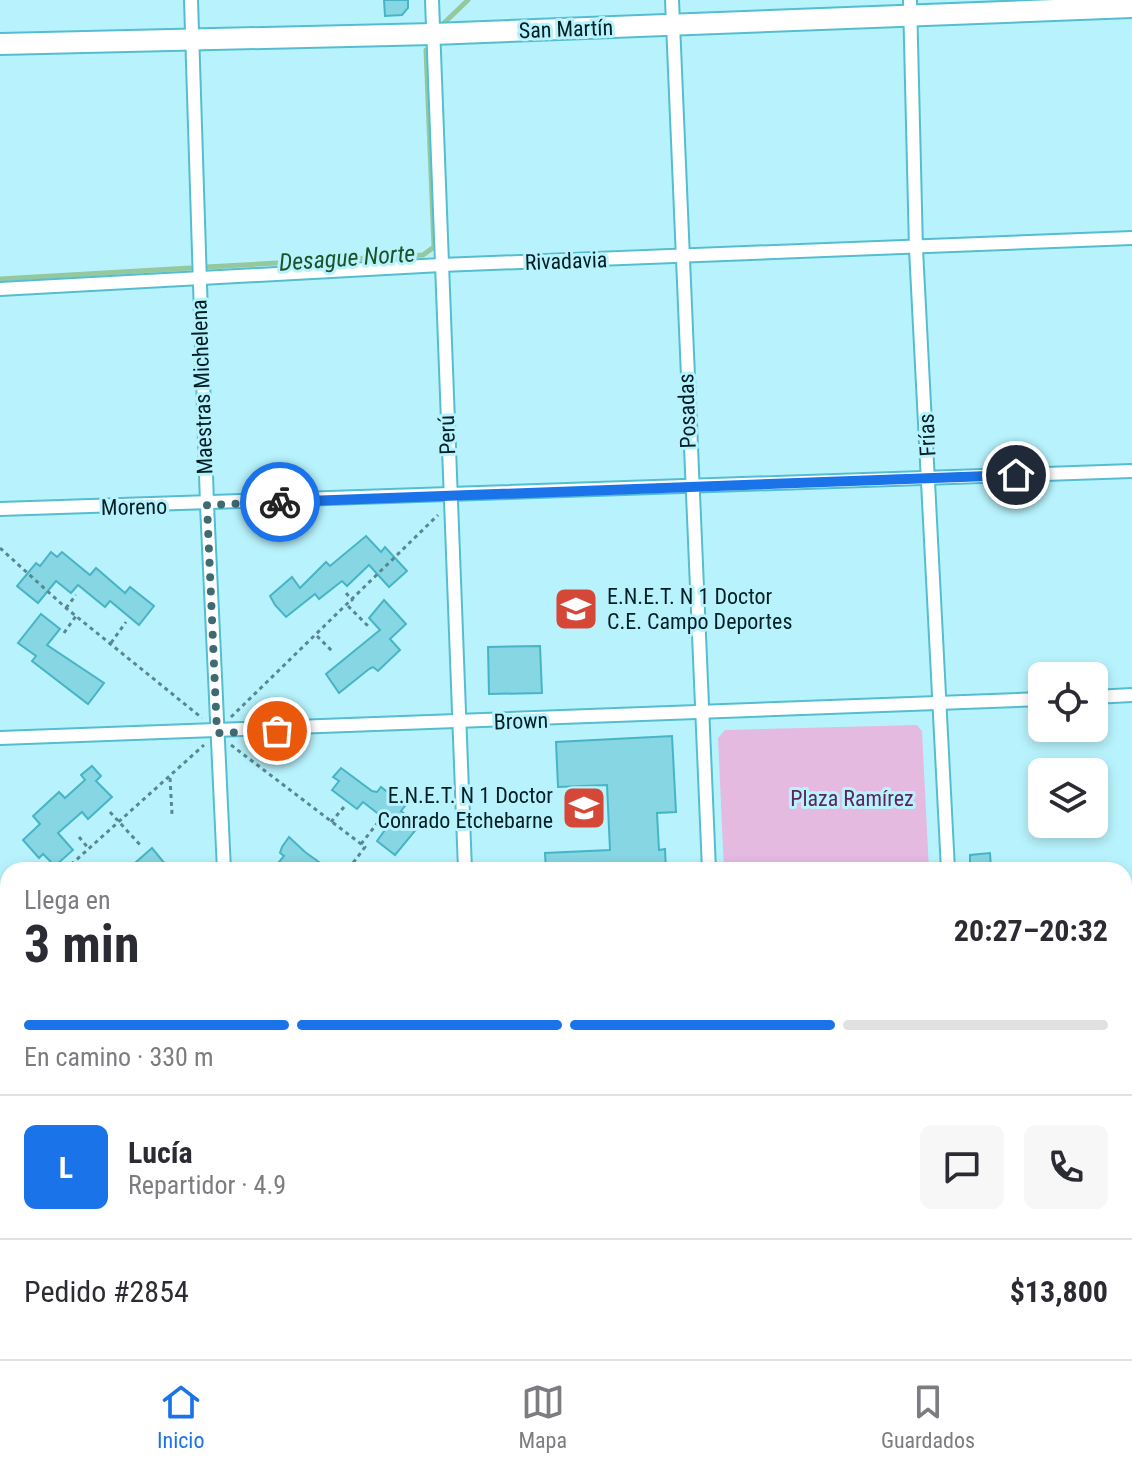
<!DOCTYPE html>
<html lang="es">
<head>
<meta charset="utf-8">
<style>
	:root { --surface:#fff; --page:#f7f7f7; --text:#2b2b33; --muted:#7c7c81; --line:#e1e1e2; --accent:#1a73e8 }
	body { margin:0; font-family:"Roboto Condensed",sans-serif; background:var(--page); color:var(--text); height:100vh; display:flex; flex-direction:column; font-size:30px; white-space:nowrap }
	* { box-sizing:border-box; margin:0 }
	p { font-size:26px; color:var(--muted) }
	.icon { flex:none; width:44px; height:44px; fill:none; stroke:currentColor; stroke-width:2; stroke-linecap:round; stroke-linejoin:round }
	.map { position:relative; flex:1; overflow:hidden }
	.drawer { position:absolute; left:0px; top:862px; width:1132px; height:498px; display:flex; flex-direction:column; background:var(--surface); border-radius:24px 24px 0 0; box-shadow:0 4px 12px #0003 }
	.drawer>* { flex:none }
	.buttons { position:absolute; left:1028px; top:662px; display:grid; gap:16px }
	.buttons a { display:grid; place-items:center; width:80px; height:80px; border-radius:12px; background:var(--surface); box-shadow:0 4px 12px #0003; font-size:40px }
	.pin { position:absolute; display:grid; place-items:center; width:68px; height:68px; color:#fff; margin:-34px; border:4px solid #fff; border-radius:50%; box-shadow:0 2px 8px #0007 }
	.courier { position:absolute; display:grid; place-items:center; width:80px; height:80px; margin:-40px; border:6px solid #1a73e8; border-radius:50%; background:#fff; color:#222; box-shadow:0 2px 10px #0007 }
	.head em { font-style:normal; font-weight:700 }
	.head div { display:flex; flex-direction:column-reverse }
	.head { display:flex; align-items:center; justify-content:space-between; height:136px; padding:0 24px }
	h1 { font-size:52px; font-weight:700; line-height:60px }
	.bar { display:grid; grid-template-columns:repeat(4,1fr); gap:12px 8px; align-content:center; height:96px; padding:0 24px }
	.bar i { height:10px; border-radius:6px; background:var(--line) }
	.bar .active { background:var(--accent) }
	.bar p { grid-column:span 4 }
	.line { display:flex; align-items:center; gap:20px; padding:0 24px; border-top:2px solid var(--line) }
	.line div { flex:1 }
	.round { display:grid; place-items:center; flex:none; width:84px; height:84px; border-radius:12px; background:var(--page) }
	.menu { display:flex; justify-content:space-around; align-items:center; height:112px; border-top:2px solid var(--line); background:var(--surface); font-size:22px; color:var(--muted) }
	.menu a { display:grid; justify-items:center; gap:4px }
	.menu .active { color:var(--accent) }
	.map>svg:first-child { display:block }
	.green { fill:#e4bae0 }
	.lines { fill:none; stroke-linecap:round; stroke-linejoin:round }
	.stream { stroke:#95c89e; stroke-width:5 }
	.building { fill:#87d6e4; stroke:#47b4c5; stroke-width:2 }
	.minor-casing { stroke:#53bed0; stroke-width:16 }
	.tertiary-casing { stroke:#53bed0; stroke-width:20 }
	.primary-casing { stroke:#53bed0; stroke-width:24 }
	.path { stroke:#5a878f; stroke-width:3; stroke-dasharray:4 4; stroke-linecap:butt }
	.minor { stroke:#fff; stroke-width:12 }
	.tertiary { stroke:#fff; stroke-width:16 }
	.primary { stroke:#fff; stroke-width:20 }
	.done { stroke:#406a71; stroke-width:8; stroke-dasharray:0 14.4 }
	.route { stroke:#1a73e8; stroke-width:10 }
	.labels { text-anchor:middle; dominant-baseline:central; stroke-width:6; stroke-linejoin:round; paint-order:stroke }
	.street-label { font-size:22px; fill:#002026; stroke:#b8f3fd }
	.poi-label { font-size:22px; fill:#002026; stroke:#b8f3fd; text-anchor:start }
	.park-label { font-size:22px; fill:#5e255a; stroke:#b8f3fd }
	.water-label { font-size:24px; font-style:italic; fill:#1a522a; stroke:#b8f3fd }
</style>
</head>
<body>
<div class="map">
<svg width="1132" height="1359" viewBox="0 0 1132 1359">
	<rect width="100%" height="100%" fill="#b8f3fd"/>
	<!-- green -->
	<polygon class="green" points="917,725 922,731 929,870 724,870 718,738 725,730"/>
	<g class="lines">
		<!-- stream -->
		<g class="stream">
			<polyline points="443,24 468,0"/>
			<polyline points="206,267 423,255 434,247 426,50"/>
			<polyline points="0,279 190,268"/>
		</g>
	</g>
	<!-- building -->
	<g class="building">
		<polygon points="384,0 408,0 408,8 402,15 385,16"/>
		<polygon points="366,536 381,552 385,547 407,571 389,587 369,565 347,586 342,581 319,599 315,594 286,617 275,605 270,596 292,577 300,588 326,562 330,566"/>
		<polygon points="51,552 57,557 62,552 90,575 96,568 125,593 130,587 154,606 139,625 110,601 105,607 78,585 71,593 56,581 38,603 17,586 36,563 40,566"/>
		<polygon points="384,600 406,624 390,639 400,650 378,671 373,667 369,669 339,693 326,674 380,630 369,618"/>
		<polygon points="41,614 60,629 47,645 104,683 88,704 32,661 36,656 18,643"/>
		<polygon points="540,646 542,693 489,694 488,647"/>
		<polygon points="672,736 676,812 657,813 659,850 665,849 666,870 546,870 545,853 610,850 607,785 558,787 556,742"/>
		<polygon points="92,766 101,776 96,781 112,797 88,819 82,812 58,833 73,850 55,866 43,854 39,858 23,840 40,824 33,816 59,792 65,798 85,780 81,775"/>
		<polygon points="341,768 372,791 377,792 381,787 405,806 401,811 419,826 395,855 377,841 390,823 363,802 357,809 332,790 339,781 333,777"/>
		<polygon points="289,837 305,852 330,870 290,870 279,862 284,856 280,853 282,847"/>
		<polygon points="152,848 170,870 127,870"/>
		<polygon points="990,853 991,870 970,870 970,855"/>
	</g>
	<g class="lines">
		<!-- minor casing -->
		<g class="minor-casing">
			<g id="minor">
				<polyline points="191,0 207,505 224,870"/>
				<polyline points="432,0 465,870"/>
				<polyline points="672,0 709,870"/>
				<polyline points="910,0 916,249 948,870"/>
				<polyline points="0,289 441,265 1132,238"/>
				<polyline points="0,509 1132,471"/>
				<polyline points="1094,697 1132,695"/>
				<polyline points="0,738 1042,699"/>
				<polyline points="1124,1200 1132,1200"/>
				<polyline points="0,1241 8,1241"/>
				<polyline points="0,1274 4,1359"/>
				<polyline points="246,1352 246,1359"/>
				<polyline points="488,1352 489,1359"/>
				<polyline points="731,1352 731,1359"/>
				<polyline points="969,1352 969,1359"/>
			</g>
		</g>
		<!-- tertiary casing -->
		<g class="tertiary-casing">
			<g id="tertiary">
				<polyline points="1124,916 1132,915"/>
				<polyline points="0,955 8,955"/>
				<polyline points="1124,960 1132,959"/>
				<polyline points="0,999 8,999"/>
			</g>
		</g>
		<!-- primary casing -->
		<g class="primary-casing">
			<polyline id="primary" points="0,44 433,34 1132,7"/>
		</g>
		<!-- path -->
		<g class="path">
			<polyline points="0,548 66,608 202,718"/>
			<polyline points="346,593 353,601"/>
			<polyline points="348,606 368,626"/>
			<polyline points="66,608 76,595"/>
			<polyline points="64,633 76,616"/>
			<polyline points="317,636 334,653"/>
			<polyline points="111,643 126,622"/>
			<polyline points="231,717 438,515"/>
			<polyline points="231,745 365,847 353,863 362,870"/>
			<polyline points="170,778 172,814"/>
			<polyline points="110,812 142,847"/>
			<polyline points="331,822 344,807"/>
			<polyline points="79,837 89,849"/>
			<polyline points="361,844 379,821"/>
			<polyline points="65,870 204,745"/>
			<polyline points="0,927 8,920"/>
		</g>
		<!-- minor -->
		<use href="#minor" class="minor"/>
		<!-- tertiary -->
		<use href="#tertiary" class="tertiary"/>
		<!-- primary -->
		<use href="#primary" class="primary"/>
	</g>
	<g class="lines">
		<!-- done -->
		<polyline class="done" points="277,731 217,733 207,505 280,502"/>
		<!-- route -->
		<polyline class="route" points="280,502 1016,475"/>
	</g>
	<!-- icons -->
	<defs>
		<g id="school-square" transform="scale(2.3)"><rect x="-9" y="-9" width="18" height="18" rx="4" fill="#d54838" stroke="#b8f3fd"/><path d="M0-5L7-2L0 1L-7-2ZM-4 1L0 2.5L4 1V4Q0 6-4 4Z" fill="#fff"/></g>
	</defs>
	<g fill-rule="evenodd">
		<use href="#school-square" x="576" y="609"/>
		<use href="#school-square" x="584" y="808"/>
	</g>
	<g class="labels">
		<!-- street labels -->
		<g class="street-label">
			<text transform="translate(566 29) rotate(-2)">San Martín</text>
			<text transform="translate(566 261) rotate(-2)">Rivadavia</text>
			<text transform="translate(202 387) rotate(-92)">Maestras Michelena</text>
			<text transform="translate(687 411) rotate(-92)">Posadas</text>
			<text transform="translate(447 435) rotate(-92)">Perú</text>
			<text transform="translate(927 435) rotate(-93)">Frías</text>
			<text transform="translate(134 507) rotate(-1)">Moreno</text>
			<text transform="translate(521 721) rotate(-2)">Brown</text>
		</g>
		<!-- poi labels -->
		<g class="poi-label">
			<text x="607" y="596">E.N.E.T. N 1 Doctor<tspan x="607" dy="25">C.E. Campo Deportes</tspan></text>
			<text x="553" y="795" text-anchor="end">E.N.E.T. N 1 Doctor<tspan x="553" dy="25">Conrado Etchebarne</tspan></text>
		</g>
		<!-- park labels -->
		<g class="park-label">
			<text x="852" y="798">Plaza Ramírez</text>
		</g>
		<!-- water labels -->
		<g class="water-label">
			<text transform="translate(347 258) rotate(-4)">Desague Norte</text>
		</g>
	</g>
</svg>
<div class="buttons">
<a><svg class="icon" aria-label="locate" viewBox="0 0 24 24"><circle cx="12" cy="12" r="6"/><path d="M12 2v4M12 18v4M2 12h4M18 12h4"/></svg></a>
<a><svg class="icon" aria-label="layers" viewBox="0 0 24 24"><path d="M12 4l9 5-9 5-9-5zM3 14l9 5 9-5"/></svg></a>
</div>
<div class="pin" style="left:277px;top:731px;background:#ea580c"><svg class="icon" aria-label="bag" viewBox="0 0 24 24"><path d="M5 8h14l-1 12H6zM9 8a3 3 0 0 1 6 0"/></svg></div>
<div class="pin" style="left:1016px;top:475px;background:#1f2937"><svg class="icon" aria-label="home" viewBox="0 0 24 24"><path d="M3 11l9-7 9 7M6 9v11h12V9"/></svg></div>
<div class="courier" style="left:280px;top:502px"><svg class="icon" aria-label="bike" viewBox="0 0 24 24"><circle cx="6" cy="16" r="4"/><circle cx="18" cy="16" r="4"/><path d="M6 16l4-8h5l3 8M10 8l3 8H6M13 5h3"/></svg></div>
<section class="drawer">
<div class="head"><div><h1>3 min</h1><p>Llega en</p></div><em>20:27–20:32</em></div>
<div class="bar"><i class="active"></i><i class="active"></i><i class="active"></i><i></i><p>En camino · 330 m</p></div>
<div class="line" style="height:144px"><b class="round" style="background:var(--accent);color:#fff">L</b><div><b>Lucía</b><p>Repartidor · 4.9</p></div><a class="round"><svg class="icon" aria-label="chat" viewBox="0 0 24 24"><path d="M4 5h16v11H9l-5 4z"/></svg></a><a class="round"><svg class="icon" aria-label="phone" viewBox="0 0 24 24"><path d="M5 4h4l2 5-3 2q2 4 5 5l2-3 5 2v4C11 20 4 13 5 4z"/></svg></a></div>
<div class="line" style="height:104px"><div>Pedido #2854</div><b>$13,800</b></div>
</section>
</div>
<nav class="menu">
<a class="active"><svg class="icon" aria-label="home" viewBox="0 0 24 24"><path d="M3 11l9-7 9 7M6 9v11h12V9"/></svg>Inicio</a>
<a><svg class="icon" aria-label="map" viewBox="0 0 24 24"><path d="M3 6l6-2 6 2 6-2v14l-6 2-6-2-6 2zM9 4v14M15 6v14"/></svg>Mapa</a>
<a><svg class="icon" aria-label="saved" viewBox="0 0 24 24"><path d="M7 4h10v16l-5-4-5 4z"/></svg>Guardados</a>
</nav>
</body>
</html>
